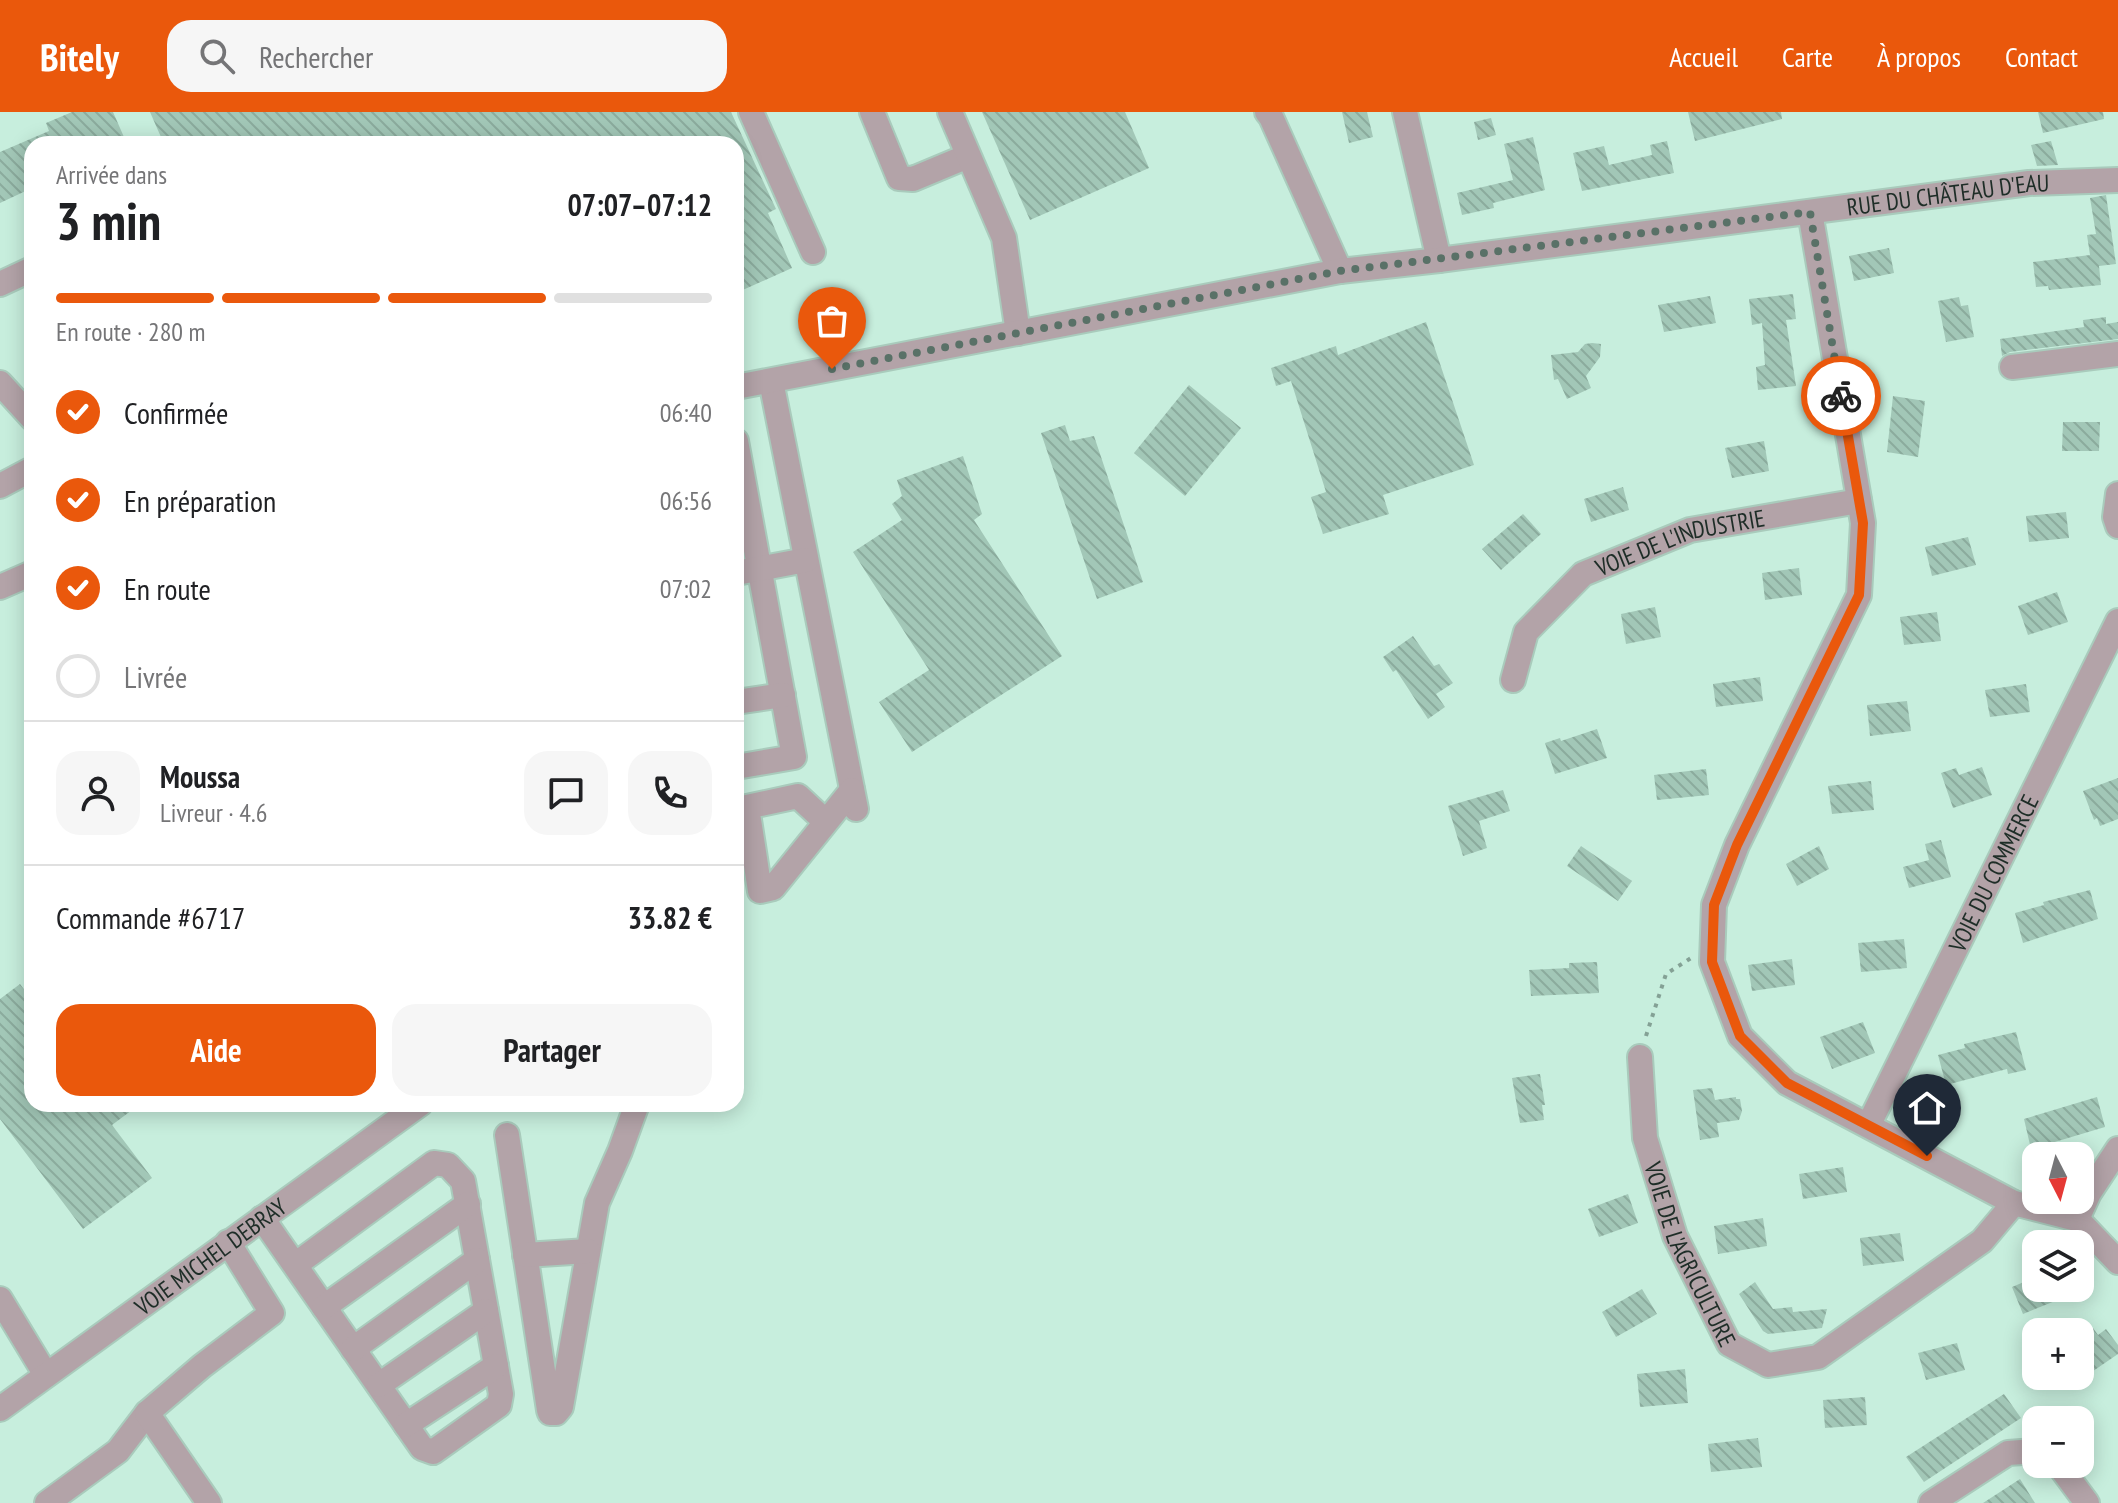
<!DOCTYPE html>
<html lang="fr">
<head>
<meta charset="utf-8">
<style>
	:root { --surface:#fff; --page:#f6f6f6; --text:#202124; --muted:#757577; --line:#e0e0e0; --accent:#ea580c }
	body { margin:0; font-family:"PT Sans Narrow",sans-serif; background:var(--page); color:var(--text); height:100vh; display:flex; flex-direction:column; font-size:30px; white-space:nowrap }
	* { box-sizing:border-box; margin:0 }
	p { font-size:26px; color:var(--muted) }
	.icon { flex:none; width:44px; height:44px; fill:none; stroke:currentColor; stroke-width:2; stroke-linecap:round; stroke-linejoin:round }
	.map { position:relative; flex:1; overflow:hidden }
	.panel { position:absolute; left:24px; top:24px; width:720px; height:976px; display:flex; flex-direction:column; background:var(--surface); border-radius:24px; box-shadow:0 4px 20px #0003 }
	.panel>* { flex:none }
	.needle { width:52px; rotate:174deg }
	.controls { position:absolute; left:2022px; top:1030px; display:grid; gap:16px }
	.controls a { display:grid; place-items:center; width:72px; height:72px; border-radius:16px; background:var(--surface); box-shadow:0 4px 20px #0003; font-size:40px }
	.pin { position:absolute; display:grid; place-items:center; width:68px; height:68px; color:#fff; margin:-82px -34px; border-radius:50% 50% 50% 0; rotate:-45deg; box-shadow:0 0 8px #0007 }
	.pin .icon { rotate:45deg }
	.courier { position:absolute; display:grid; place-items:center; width:80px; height:80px; margin:-40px; border:6px solid #ea580c; border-radius:50%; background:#fff; color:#222; box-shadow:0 2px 10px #0007 }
	.headline em { font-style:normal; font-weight:700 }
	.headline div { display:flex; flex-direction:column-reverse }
	.headline { display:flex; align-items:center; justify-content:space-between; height:136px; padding:0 32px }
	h1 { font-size:52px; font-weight:700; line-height:60px }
	.bar { display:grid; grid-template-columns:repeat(4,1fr); gap:12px 8px; align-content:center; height:96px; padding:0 32px }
	.bar i { height:10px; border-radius:6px; background:var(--line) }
	.bar .on { background:var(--accent) }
	.bar p { grid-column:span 4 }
	.line { display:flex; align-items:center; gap:20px; padding:0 32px; border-top:2px solid var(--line) }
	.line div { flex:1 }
	.round { display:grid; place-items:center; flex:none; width:84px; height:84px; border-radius:24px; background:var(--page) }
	ol { padding:0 32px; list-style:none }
	li { display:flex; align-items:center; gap:24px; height:88px }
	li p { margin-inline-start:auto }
	li .icon { padding:8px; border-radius:50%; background:var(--accent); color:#fff; stroke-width:4 }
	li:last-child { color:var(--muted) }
	li i { width:44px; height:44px; border:4px solid var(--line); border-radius:50% }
	.button { display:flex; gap:16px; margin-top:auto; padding:16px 32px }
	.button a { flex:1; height:92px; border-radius:24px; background:var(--accent); color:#fff; font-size:32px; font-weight:700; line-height:92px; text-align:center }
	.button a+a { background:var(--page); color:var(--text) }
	header { display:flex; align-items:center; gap:48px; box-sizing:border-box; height:112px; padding:0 40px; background:var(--accent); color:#fff }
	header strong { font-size:38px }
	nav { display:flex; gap:44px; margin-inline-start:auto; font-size:28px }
	.search { width:560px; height:72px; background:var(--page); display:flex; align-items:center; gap:20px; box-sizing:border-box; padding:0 28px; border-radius:24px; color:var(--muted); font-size:30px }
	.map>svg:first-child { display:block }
	.building { fill:url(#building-back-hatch) }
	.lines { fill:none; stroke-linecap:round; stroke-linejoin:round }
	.minor-casing { stroke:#a9cbbc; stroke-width:28 }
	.path { stroke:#84a195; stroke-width:4; stroke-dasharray:4 6; stroke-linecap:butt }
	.minor { stroke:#b3a3a8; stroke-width:24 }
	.done { stroke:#597167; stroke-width:8; stroke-dasharray:0 14.4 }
	.route { stroke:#ea580c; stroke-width:10 }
	.labels { text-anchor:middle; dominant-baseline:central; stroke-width:6; stroke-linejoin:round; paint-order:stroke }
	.street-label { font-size:24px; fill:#1e2d27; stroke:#c7eedd }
</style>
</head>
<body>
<header>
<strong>Bitely</strong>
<div class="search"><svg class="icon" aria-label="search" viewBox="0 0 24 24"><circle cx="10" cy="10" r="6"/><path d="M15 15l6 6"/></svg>Rechercher</div>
<nav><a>Accueil</a><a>Carte</a><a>À propos</a><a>Contact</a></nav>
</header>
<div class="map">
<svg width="2118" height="1391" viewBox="0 0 2118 1391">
	<defs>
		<pattern id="building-back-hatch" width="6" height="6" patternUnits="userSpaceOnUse" patternTransform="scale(2)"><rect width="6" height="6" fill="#a2c7b7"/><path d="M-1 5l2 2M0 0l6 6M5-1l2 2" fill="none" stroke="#8bab9d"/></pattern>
	</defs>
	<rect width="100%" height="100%" fill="#c7eedd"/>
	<!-- building -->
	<g class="building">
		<polygon points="72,0 113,0 127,32 32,32 32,76 0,91 0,40 49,19 46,11"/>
		<polygon points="150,0 731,0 776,97 768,101 792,156 736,181 736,32 164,32"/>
		<polygon points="982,0 1125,0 1149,56 1030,108"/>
		<polygon points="1342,0 1367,0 1373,25 1349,31"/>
		<polygon points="1688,0 1781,0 1782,7 1695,29"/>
		<polygon points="2038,0 2103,0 2104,7 2043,21"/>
		<polygon points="1491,6 1496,23 1478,28 1474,10"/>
		<polygon points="1533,25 1545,78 1493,91 1494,96 1462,103 1457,81 1513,68 1504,32"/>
		<polygon points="1667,29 1674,61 1582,79 1573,41 1604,34 1609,53 1652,43 1650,33"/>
		<polygon points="2051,29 2058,53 2037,54 2031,33"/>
		<polygon points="2106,83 2116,152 2099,154 2101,173 2049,178 2048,174 2036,175 2033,150 2090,143 2087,123 2096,122 2090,86"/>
		<polygon points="1889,136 1894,161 1854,169 1849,144"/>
		<polygon points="1793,182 1796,207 1786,208 1796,274 1758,278 1756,255 1765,253 1762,211 1752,213 1749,187"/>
		<polygon points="1710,184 1716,211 1664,220 1658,193"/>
		<polygon points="1959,185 1961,194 1968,193 1974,225 1946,230 1938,189"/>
		<polygon points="2106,205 2106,212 2118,210 2118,227 2010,240 2002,244 2000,227 2084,215 2083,208"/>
		<polygon points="1426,210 1474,353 1383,383 1389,402 1323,422 1311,385 1326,380 1291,269 1276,274 1271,256 1336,234 1338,243"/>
		<polygon points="1592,231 1601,232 1600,245 1586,264 1591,276 1567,287 1558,267 1554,268 1551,243 1578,240 1585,232"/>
		<polygon points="1189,273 1241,316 1185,384 1134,341"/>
		<polygon points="1893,284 1925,289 1918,345 1887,340"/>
		<polygon points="2063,310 2100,310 2099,339 2062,339"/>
		<polygon points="1065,313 1070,329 1094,324 1143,470 1097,487 1041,321"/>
		<polygon points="1764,329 1769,359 1732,366 1725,336"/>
		<polygon points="963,344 982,402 974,408 1062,544 912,640 879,590 929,558 853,440 902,408 892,392 902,384 897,368"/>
		<polygon points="1623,375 1629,398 1591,410 1584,387"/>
		<polygon points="2066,400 2069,426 2029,430 2026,404"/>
		<polygon points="1523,402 1541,422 1501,458 1482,437"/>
		<polygon points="1968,425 1976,453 1932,464 1925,435"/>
		<polygon points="1799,456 1802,483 1765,488 1762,461"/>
		<polygon points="2057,480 2068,510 2028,523 2018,494"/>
		<polygon points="1655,495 1661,525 1626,532 1621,502"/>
		<polygon points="1937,500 1941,529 1904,533 1900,505"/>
		<polygon points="1413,524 1434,554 1439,552 1453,571 1436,582 1445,595 1428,607 1396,558 1393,560 1383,545"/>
		<polygon points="1760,565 1763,589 1716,595 1713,572"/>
		<polygon points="2026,572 2030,600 1990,605 1985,578"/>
		<polygon points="1907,589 1911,619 1870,624 1867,593"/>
		<polygon points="1597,617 1607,646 1555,662 1545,631 1560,626 1561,629"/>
		<polygon points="1982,655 1992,683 1953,696 1941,661 1956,656 1959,663"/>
		<polygon points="1706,657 1709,683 1657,688 1654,663"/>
		<polygon points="2118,666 2118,707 2100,714 2097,706 2094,708 2083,679"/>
		<polygon points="1871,669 1874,698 1832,702 1828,674"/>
		<polygon points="1503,678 1510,699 1479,709 1487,736 1463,744 1448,694"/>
		<polygon points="1941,728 1951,765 1909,776 1903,755 1929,748 1925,732"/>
		<polygon points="1581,734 1632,769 1618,789 1567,754"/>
		<polygon points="1819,734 1829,757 1797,774 1786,752"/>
		<polygon points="2090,778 2098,807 2023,831 2015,801 2044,793 2043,790"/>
		<polygon points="1904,827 1907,856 1861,860 1858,831"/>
		<polygon points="1792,847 1795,873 1752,879 1748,853"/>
		<polygon points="1597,850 1599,881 1531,884 1529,858 1569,856 1569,851"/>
		<polygon points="20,872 32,888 32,992 140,992 112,1013 152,1066 83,1117 0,1007 0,887"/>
		<polygon points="1863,910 1875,941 1832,957 1820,925"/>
		<polygon points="2016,920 2026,958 2008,962 2007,957 1946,973 1938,943 1965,936 1964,932"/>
		<polygon points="1540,962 1545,993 1542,993 1544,1008 1520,1011 1512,966"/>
		<polygon points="1712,976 1715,988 1736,985 1736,987 1740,987 1742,999 1739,1008 1717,1011 1719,1025 1700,1028 1693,978"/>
		<polygon points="2097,985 2105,1015 2031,1037 2024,1007"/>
		<polygon points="1843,1055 1847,1080 1803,1087 1799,1062"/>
		<polygon points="1628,1082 1638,1111 1599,1125 1588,1097"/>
		<polygon points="1763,1106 1767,1134 1718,1142 1714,1114"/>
		<polygon points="1900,1121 1904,1149 1863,1154 1860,1126"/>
		<polygon points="2036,1165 2036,1176 2085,1177 2023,1202 2012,1175"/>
		<polygon points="1755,1170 1773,1197 1792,1195 1793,1200 1827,1197 1822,1216 1768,1222 1763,1219 1739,1182"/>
		<polygon points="1642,1177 1657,1202 1616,1225 1602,1200"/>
		<polygon points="2093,1216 2098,1223 2106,1217 2118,1233 2118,1242 2080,1268 2080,1224"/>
		<polygon points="1957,1231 1965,1258 1926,1268 1918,1241"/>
		<polygon points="1685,1257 1688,1291 1640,1295 1637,1262"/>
		<polygon points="2004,1282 2021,1306 1924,1370 1906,1345"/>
		<polygon points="1865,1285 1867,1313 1825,1316 1823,1288"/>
		<polygon points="1758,1326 1762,1355 1711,1360 1708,1332"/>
		<polygon points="2020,1367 2035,1391 1983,1391"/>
	</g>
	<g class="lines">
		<!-- minor casing -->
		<g class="minor-casing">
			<g id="minor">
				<polyline points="751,0 813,140"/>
				<polyline points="872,0 899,66 913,67 968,44"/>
				<polyline points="950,0 1004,126 1018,221"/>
				<polyline points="1267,0 1271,5 1340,159"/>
				<polyline points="1405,0 1439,148"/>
				<polyline points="1810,100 1863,411 1859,483 1737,733 1714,793 1712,850 1740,924 1787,971 2014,1091 2077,1107 2118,1150"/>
				<polyline points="0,172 32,157"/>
				<polyline points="2012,255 2118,242"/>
				<polyline points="771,269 856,697"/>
				<polyline points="0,271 32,306"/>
				<path id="s1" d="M 736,275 L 1340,159 L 1439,148 L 2029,71 L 2118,68"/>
				<polyline points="736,329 794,645 736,655"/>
				<polyline points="0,374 32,357"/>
				<polyline points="2118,382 2115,405 2118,414"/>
				<polyline points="736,461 806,448"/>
				<polyline points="0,475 32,461"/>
				<path id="s2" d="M 1513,568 L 1526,520 L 1583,462 L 1690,418 L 1859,389"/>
				<polyline points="736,590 783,583"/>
				<polyline points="826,710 798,684 747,695 760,779 773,776 852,678"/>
				<path id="s3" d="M 1640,945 L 1645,1026 L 1675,1124 L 1729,1232 L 1768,1253 L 1818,1245 L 1982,1129 L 2014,1091"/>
				<path id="s4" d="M 1869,1012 L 2118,509"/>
				<polyline points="507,1023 549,1298 550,1301 556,1301 561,1295 597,1091 620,1039 637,992"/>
				<polyline points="262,1106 422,1336 433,1340 499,1293 501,1282 463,1069 448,1053 434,1051 295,1153"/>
				<polyline points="2077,1107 2089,1081 2118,1037"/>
				<polyline points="525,1143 588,1139"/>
				<polyline points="0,1187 46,1263"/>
				<polyline points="324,1195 468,1092"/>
				<polyline points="353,1237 477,1148"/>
				<polyline points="379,1273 486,1199"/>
				<path id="s5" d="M 0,1297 L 420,992"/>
				<polyline points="406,1313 496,1254"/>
				<polyline points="2058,1352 2087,1391"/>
				<polyline points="47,1391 118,1339 147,1301"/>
				<polyline points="209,1391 147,1301 202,1254 272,1201 228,1130"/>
				<polyline points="1931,1391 2008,1341 2036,1339"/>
			</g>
		</g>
		<!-- path -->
		<polyline class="path" points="1646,924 1666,862 1691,846"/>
		<!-- minor -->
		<use href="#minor" class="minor"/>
	</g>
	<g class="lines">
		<!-- done -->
		<polyline class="done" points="832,257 1340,159 1810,100 1841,284"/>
		<!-- route -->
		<polyline class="route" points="1841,284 1863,411 1859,483 1737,733 1714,793 1712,850 1740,924 1787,971 1927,1044"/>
	</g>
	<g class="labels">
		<!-- street labels -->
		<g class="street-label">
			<text stroke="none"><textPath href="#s1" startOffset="1228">RUE DU CHÂTEAU D'EAU</textPath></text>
			<text stroke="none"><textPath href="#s2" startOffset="234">VOIE DE L'INDUSTRIE</textPath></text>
			<text stroke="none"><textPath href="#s4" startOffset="280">VOIE DU COMMERCE</textPath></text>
			<text stroke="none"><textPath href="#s3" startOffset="206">VOIE DE L'AGRICULTURE</textPath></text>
			<text stroke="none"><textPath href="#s5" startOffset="260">VOIE MICHEL DEBRAY</textPath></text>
		</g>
	</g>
</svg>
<div class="controls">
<a><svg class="needle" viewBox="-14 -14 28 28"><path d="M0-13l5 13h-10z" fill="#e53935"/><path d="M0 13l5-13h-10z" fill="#757577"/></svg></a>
<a><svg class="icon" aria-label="layers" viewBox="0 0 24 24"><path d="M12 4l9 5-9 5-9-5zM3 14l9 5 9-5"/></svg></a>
<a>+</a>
<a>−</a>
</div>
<div class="pin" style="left:832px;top:257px;background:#ea580c"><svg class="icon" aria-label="bag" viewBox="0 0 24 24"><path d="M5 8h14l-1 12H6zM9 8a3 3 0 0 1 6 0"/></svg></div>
<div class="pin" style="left:1927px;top:1044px;background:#1f2937"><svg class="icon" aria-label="home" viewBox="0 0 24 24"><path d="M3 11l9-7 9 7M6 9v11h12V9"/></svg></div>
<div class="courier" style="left:1841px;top:284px"><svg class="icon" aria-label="bike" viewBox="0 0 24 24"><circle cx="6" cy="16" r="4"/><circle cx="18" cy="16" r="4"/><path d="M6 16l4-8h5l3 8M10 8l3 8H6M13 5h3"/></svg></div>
<section class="panel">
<div class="headline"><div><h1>3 min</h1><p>Arrivée dans</p></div><em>07:07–07:12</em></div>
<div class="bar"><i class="on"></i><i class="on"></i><i class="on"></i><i></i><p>En route · 280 m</p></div>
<ol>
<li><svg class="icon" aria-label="check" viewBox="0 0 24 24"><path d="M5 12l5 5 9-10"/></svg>Confirmée<p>06:40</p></li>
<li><svg class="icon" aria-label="check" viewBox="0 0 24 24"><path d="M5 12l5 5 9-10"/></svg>En préparation<p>06:56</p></li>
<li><svg class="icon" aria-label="check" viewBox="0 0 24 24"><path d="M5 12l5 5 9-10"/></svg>En route<p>07:02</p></li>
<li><i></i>Livrée</li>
</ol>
<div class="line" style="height:144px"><a class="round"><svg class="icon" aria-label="person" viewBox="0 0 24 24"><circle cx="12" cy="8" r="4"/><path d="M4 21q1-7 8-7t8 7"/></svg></a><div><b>Moussa</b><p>Livreur · 4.6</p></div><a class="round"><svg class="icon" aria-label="chat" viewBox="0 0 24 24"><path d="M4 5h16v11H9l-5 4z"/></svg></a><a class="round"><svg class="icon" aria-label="phone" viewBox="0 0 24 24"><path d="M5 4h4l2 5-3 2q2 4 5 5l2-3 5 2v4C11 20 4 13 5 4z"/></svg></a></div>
<div class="line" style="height:104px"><div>Commande #6717</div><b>33.82 €</b></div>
<div class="button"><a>Aide</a><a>Partager</a></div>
</section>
</div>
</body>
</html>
